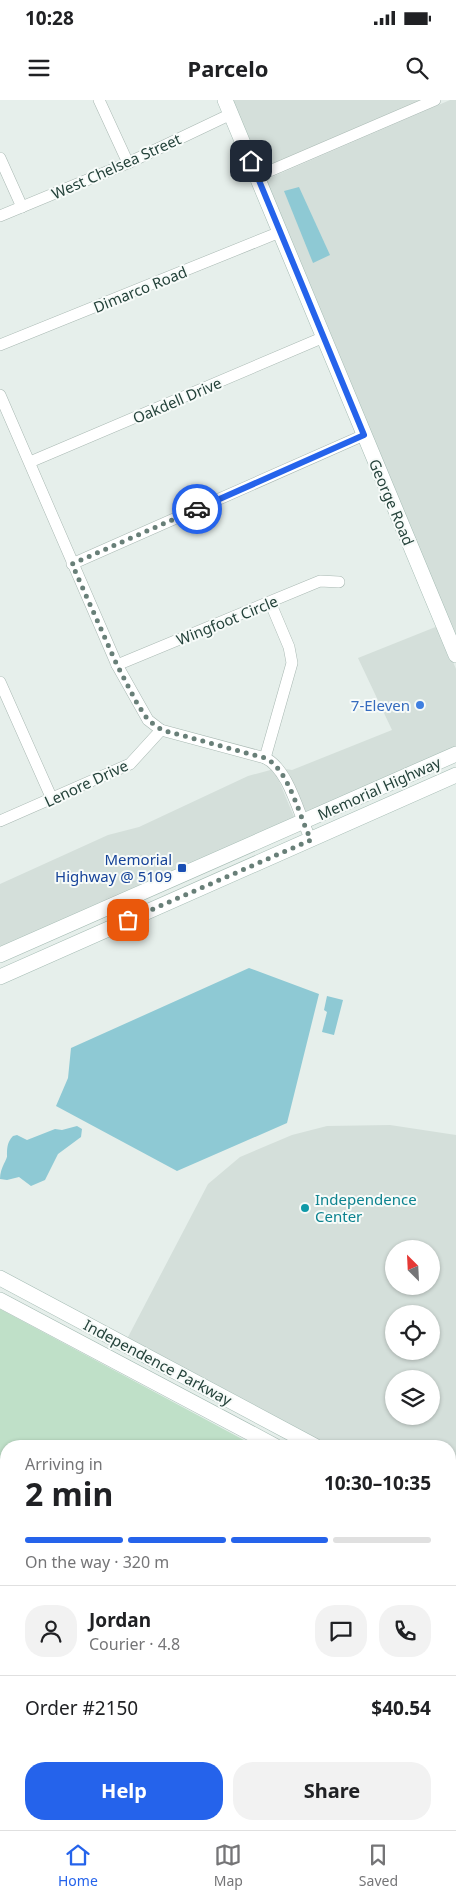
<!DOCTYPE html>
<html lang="en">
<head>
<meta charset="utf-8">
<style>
	:root { --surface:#fff; --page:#f2f2f2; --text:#202124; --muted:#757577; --line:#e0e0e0; --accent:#2563eb }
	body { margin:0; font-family:"Noto Sans",sans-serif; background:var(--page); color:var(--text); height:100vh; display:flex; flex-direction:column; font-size:19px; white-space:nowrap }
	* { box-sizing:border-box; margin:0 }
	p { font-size:16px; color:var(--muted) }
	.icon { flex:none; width:28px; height:28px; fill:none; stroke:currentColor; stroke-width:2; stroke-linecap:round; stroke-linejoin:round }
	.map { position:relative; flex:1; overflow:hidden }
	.drawer { position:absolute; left:0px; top:1340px; width:456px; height:390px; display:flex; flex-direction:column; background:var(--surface); border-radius:20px 20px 0 0; box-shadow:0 1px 4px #0004 }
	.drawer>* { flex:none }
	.needle { width:32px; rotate:336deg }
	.tools { position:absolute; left:385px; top:1140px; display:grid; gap:10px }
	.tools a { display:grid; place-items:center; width:55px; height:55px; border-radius:50%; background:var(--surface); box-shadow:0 1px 4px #0004; font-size:25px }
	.pin { position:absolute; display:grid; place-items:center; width:42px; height:42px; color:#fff; margin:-21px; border-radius:10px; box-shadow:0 2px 8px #0006 }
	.courier { position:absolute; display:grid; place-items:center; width:50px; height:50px; margin:-25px; border:4px solid #2563eb; border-radius:50%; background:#fff; color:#222; box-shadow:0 1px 6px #0007 }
	.head em { font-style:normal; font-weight:700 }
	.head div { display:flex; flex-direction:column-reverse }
	.head { display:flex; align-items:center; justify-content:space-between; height:85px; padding:0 25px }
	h1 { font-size:32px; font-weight:700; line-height:38px }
	.bar { display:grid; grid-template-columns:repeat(4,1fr); gap:8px 5px; align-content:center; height:60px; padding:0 25px }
	.bar i { height:6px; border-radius:4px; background:var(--line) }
	.bar .active { background:var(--accent) }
	.bar p { grid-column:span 4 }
	.line { display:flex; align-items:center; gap:12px; padding:0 25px; border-top:1px solid var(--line) }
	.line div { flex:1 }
	.round { display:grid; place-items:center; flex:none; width:52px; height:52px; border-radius:20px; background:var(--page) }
	.primary-button { display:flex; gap:10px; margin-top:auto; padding:10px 25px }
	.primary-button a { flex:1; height:58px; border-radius:20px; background:var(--accent); color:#fff; font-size:20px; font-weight:700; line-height:58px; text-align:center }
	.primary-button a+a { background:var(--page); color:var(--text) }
	.status { display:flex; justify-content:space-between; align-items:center; height:35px; padding:0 25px; background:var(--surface); direction:ltr }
	.status svg { height:14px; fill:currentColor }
	header { display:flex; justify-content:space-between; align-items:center; height:65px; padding:0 25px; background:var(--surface); font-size:22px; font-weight:700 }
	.dock { display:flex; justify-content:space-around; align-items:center; height:70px; border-top:1px solid var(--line); background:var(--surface); font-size:14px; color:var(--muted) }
	.dock a { display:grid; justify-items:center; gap:2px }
	.dock .active { color:var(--accent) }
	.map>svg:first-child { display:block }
	.built { fill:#d4dfda; fill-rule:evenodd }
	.green { fill:#bfe0c8 }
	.water { fill:#8ec9d4 }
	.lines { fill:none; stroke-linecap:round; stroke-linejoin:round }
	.stream { stroke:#8ec9d4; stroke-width:3 }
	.street-casing { stroke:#a8b8b2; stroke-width:12 }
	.secondary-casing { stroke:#a4bbb3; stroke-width:16 }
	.street { stroke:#fff; stroke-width:11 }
	.secondary { stroke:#fff; stroke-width:15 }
	.done { stroke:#687f78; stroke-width:5; stroke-dasharray:0 9 }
	.route { stroke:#2563eb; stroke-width:6 }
	.shop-dot { fill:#3f7fe0; stroke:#f7fbf9; stroke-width:2 }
	.transit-dot { fill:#1a4fb4; stroke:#f7fbf9; stroke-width:2 }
	.culture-dot { fill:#0f9aa8; stroke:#f7fbf9; stroke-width:2 }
	.labels { text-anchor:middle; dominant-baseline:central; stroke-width:4; stroke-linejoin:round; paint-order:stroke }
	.street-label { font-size:15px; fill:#24423a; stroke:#f7fbf9 }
	.shop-label { font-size:15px; fill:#366cbe; stroke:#f7fbf9; text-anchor:end }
	.transit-label { font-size:15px; fill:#164399; stroke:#f7fbf9; text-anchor:end }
	.culture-label { font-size:15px; fill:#0d838f; stroke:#f7fbf9; text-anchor:start }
</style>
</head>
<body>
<div class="status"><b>10:28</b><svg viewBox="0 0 49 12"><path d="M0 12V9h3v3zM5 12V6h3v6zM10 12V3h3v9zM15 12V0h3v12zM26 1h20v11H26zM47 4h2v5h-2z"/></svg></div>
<header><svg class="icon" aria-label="menu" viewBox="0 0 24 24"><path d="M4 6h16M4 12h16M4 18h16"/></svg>Parcelo<svg class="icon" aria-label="search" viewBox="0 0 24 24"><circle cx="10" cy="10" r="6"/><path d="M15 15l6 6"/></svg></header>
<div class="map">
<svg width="456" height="1730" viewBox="0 0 456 1730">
	<rect width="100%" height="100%" fill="#e6efeb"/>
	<!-- built -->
	<g class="built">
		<polygon points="231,0 421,0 260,69"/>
		<polygon points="450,0 456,0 456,542 265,80"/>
		<polygon points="438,526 456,569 456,648 305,715 286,669 292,670 392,630 358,558"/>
		<polygon points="274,669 295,719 0,849 0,784 108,735 139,727 248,676"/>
		<path d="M 390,1025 L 456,1035 L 456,1406 L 450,1404 L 450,1346 L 326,1346 L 127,1239 L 208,1084 L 240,1057 L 292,1035 L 327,1026 ZM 394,1149 L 431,1149 L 431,1186 L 394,1186 ZM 394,1214 L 431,1214 L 431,1251 L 394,1251 ZM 394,1279 L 431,1279 L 431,1316 L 394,1316 Z"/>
	</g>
	<!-- green -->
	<polygon class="green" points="0,1209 255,1346 6,1346 6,1724 450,1724 450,1443 456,1445 456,1730 0,1730"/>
	<!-- water -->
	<g class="water">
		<polygon points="299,87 330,155 313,163 284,91"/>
		<polygon points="249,868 319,894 287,1023 177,1071 56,1006 68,978 71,948"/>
		<polygon points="327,896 343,900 334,935 322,932 327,912 324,910"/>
		<path d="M 77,1026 L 82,1029 L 81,1037 L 58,1054 L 45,1080 L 31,1086 L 19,1077 L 7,1080 L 0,1079 C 0,1067 8,1059 7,1055 C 7,1049 7,1042 13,1036 L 17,1035 L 27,1040 L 55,1029 L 62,1030 Z"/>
		<polygon points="6,1374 6,1400 0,1395 0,1375"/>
		<polygon points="306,1724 328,1724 323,1730 313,1730"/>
	</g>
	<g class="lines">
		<!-- stream -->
		<g class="stream">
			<polyline points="0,1444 6,1446"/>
			<polyline points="450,1639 456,1641"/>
		</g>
		<!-- street casing -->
		<g class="street-casing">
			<g id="street">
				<polyline points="99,0 128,63"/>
				<polyline points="0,58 22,107"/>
				<polyline points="258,76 435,0"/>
				<polyline points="0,116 128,63 231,14"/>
				<polyline points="0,245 280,132"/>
				<path d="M 0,295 L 117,565 L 148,620 L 161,630 L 265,658 C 289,669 299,716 311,740"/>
				<polyline points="30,362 324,237"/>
				<polyline points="72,464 364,335"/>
				<polyline points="117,565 320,481 339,482"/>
				<polyline points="0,582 52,699"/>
				<polyline points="265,658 292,563 289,547 270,502"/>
				<polyline points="0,721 130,664 161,630"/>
			</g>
		</g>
		<!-- secondary casing -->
		<g class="secondary-casing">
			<g id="secondary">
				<polyline points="225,0 456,555"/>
				<polyline points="0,855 456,654"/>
				<polyline points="0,877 456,675"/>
				<polyline points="0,1178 315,1346"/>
				<polyline points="0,1200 275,1346"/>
				<polyline points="450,1410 456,1412"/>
				<polyline points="450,1429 456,1431"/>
			</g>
		</g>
		<!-- street -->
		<use href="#street" class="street"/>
		<!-- secondary -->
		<use href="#secondary" class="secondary"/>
	</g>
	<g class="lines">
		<!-- done -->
		<path class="done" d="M 128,820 L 311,740 C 299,716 289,669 265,658 L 162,630 L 148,620 L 138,605 L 117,565 L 72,464 L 197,409"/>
		<!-- route -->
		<polyline class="route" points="197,409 364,335 251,61"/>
	</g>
	<!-- markers -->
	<circle class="shop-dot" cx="420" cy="605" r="5"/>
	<rect class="transit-dot" x="177" y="763" width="10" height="10" rx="2.5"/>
	<circle class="culture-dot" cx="305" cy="1108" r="5"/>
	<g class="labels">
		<!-- street labels -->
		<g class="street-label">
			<text transform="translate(116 66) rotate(-24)">West Chelsea Street</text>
			<text transform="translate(140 189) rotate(-22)">Dimarco Road</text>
			<text transform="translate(177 300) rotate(-23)">Oakdell Drive</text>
			<text transform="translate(392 402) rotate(67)">George Road</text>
			<text transform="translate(227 520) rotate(-22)">Wingfoot Circle</text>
			<text transform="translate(86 683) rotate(-25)">Lenore Drive</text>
			<text transform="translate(379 688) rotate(-24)">Memorial Highway</text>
			<text transform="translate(158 1262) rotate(28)">Independence Parkway</text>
		</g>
		<!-- shop labels -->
		<g class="shop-label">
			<text x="410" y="605">7-Eleven</text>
		</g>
		<!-- transit labels -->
		<g class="transit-label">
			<text x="172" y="759">Memorial<tspan x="172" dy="17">Highway @ 5109</tspan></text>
		</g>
		<!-- culture labels -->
		<g class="culture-label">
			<text x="315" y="1099">Independence<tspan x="315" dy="17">Center</tspan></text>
		</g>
	</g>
</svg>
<div class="tools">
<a><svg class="needle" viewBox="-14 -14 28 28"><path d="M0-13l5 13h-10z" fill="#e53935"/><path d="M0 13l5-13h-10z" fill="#757577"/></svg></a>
<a><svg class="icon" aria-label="locate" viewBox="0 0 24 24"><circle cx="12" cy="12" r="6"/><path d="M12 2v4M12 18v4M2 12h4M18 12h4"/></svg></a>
<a><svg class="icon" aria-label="layers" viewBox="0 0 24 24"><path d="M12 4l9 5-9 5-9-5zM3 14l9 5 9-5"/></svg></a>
</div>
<div class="pin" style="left:128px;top:820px;background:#ea580c"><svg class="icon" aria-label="bag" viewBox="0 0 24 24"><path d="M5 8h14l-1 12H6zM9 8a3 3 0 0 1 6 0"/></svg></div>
<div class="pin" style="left:251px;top:61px;background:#1f2937"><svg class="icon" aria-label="home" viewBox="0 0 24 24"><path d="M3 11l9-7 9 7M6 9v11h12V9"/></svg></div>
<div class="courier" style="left:197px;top:409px"><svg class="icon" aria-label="car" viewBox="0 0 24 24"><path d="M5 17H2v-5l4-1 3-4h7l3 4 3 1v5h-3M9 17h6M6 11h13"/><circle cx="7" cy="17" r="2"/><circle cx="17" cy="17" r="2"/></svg></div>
<section class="drawer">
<div class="head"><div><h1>2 min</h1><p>Arriving in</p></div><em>10:30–10:35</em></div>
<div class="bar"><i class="active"></i><i class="active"></i><i class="active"></i><i></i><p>On the way · 320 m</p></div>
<div class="line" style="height:90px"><a class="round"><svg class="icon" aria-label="person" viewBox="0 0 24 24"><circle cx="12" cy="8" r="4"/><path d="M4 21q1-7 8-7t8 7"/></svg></a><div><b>Jordan</b><p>Courier · 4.8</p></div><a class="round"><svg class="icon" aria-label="chat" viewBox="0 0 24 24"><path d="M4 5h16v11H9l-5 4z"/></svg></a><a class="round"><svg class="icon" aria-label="phone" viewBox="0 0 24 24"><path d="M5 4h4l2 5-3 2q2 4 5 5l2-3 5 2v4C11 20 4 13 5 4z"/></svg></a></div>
<div class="line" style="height:65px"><div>Order #2150</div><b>$40.54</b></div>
<div class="primary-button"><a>Help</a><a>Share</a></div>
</section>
</div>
<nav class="dock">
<a class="active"><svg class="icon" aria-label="home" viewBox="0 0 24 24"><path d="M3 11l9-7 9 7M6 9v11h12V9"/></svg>Home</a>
<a><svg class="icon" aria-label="map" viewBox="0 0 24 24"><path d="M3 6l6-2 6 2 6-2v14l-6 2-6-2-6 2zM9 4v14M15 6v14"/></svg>Map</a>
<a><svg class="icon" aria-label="saved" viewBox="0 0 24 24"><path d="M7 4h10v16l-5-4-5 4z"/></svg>Saved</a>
</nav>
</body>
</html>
